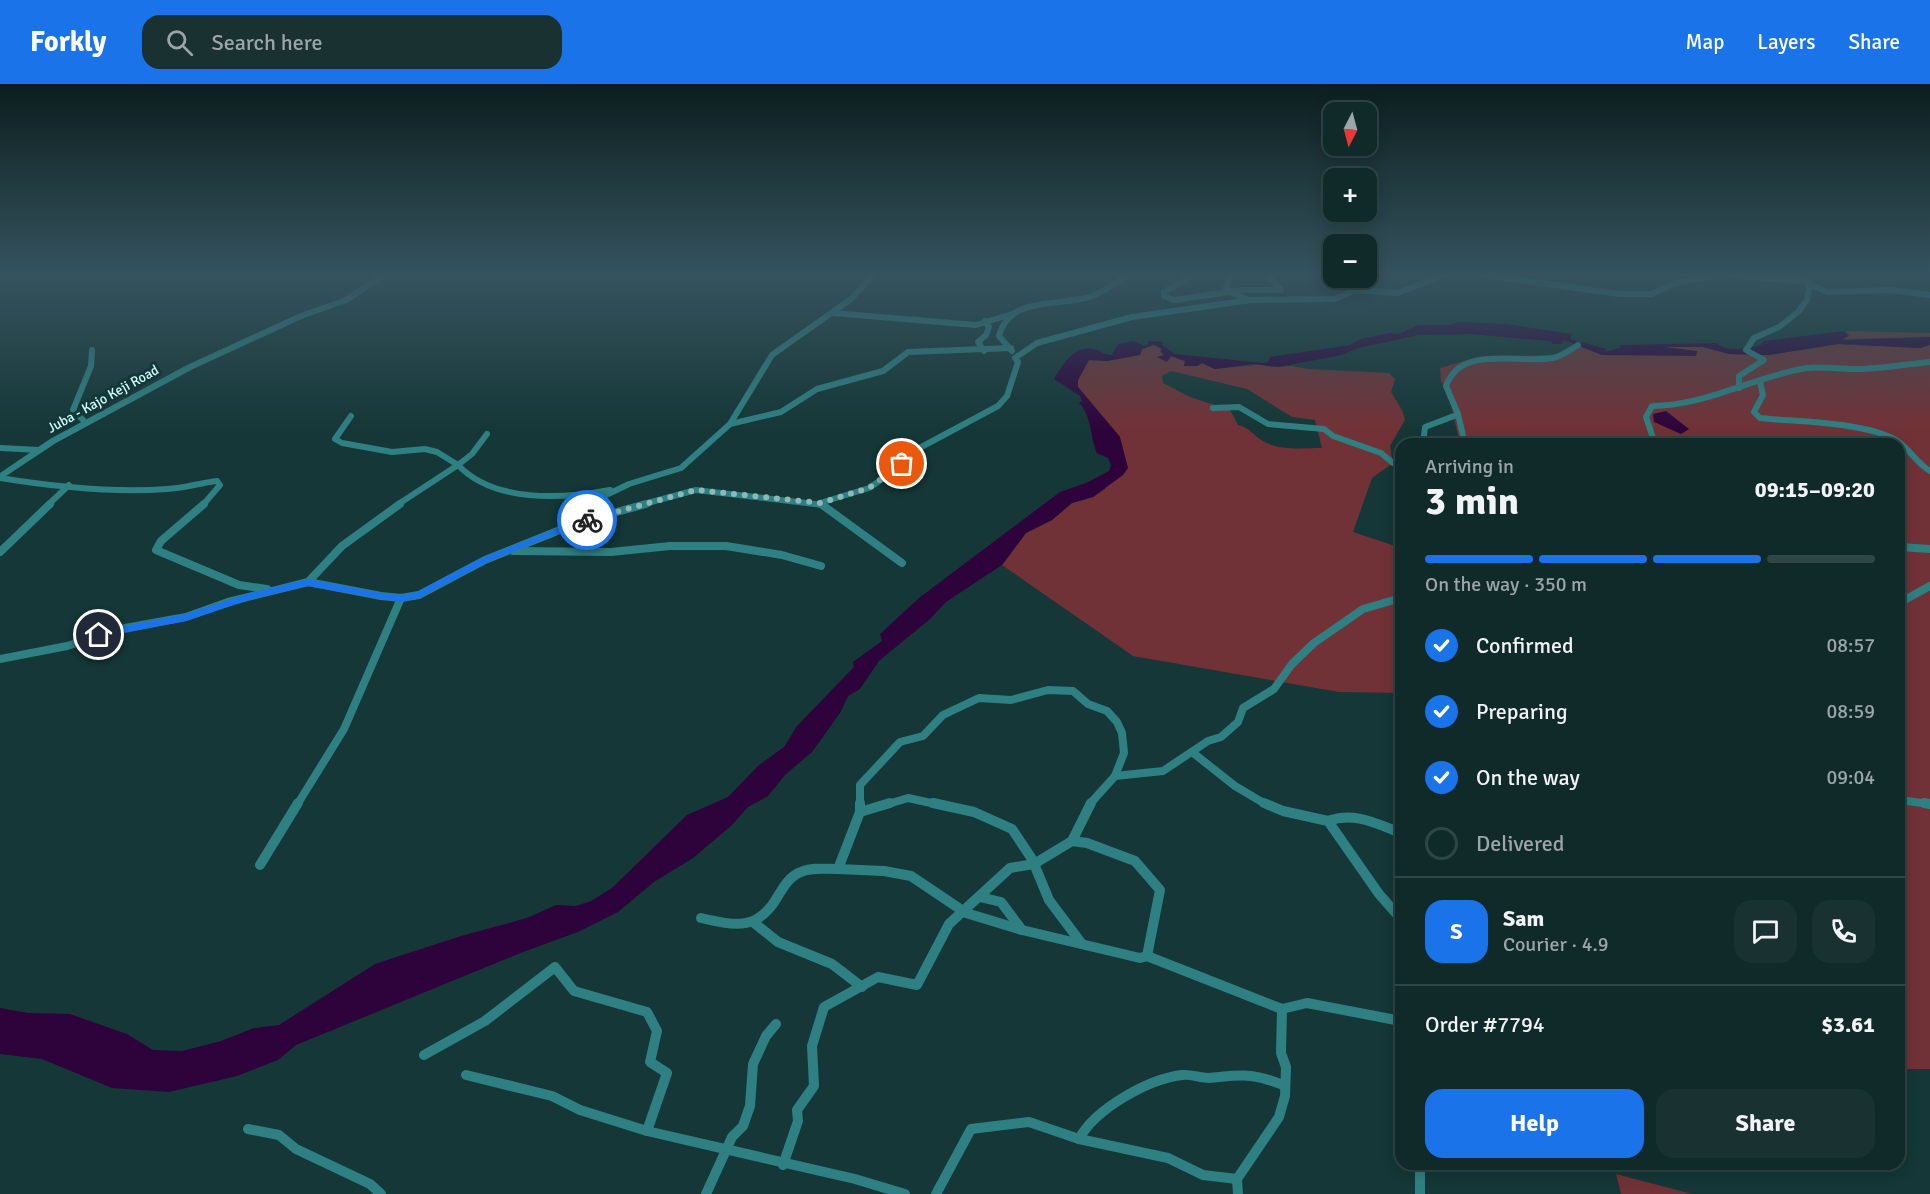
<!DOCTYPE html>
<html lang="en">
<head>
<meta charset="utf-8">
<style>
	:root { --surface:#102929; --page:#193131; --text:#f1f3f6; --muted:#9ca6a8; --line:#304546; --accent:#1a73e8 }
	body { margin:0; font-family:Signika,sans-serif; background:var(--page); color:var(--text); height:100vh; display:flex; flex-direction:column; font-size:22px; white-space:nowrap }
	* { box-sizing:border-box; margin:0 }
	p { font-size:20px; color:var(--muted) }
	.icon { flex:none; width:33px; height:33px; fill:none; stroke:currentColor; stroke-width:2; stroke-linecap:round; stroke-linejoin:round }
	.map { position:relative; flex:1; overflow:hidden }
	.sheet { position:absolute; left:1395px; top:354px; width:510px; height:732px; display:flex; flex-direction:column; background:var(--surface); border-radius:18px; box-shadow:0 3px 15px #0003,0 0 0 2px var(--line) }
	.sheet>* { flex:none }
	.needle { width:39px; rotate:186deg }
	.tools { position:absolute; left:1323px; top:18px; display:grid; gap:12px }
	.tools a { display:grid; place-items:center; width:54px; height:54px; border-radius:12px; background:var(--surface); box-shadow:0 3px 15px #0003,0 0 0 2px var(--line); font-size:30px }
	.pin { position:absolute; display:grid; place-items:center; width:51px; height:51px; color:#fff; margin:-26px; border:3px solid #fff; border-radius:50%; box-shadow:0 2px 6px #0007 }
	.courier { position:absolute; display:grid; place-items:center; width:60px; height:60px; margin:-30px; border:4px solid #1a73e8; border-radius:50%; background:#fff; color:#222; box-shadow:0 2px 8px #0007 }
	.headline em { font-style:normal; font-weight:700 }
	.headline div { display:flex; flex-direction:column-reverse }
	.headline { display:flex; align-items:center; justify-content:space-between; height:102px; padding:0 30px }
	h1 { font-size:39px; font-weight:700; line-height:45px }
	.bar { display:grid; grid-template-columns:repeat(4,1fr); gap:9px 6px; align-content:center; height:72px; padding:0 30px }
	.bar i { height:8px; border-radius:4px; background:var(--line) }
	.bar .current { background:var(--accent) }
	.bar p { grid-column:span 4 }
	.line { display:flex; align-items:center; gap:15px; padding:0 30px; border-top:2px solid var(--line) }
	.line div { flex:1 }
	.round { display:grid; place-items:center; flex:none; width:63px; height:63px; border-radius:18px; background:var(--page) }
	ol { padding:0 30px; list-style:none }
	li { display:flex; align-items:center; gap:18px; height:66px }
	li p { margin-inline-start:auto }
	li .icon { padding:6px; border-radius:50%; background:var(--accent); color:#fff; stroke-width:4 }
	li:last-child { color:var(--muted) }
	li i { width:33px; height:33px; border:3px solid var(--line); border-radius:50% }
	.action { display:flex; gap:12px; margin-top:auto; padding:12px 30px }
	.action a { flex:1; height:69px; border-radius:18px; background:var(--accent); color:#fff; font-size:24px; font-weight:700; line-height:69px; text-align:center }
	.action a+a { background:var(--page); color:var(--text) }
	header { display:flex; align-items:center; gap:36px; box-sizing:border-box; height:84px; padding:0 30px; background:var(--accent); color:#fff }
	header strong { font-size:28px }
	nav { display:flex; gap:33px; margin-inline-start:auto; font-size:21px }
	.search { width:420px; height:54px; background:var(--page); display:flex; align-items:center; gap:15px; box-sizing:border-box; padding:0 21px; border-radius:18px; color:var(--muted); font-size:22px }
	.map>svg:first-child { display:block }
	.green { fill:#713237; fill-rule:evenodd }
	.water { fill:#2e033c }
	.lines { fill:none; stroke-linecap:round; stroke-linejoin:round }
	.street-far2 { stroke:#2f8082; stroke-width:6 }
	.street-far1 { stroke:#2f8082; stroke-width:8 }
	.street { stroke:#2f8082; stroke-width:10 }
	.secondary { fill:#2f8082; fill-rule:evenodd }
	.route { fill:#1a73e8 }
	.done { stroke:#8eb8b8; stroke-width:6; stroke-dasharray:0 10.8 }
	.labels { text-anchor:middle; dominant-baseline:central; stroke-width:6; stroke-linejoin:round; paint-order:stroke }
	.far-street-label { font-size:14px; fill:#cffefe; stroke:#153737 }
</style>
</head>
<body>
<header>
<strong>Forkly</strong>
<div class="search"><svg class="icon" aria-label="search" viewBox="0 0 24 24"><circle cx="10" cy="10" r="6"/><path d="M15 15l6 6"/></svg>Search here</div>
<nav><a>Map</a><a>Layers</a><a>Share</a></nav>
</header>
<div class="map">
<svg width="1930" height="1110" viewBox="0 0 1930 1110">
	<rect width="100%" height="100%" fill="#153737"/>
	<!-- green -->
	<g class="green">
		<polygon points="1846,247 1930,249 1930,253 1841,255 1849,252"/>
		<polygon points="1564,256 1602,271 1696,271 1662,263 1703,263 1729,270 1769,271 1838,260 1920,264 1930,261 1930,985 1899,985 1899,360 1460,360 1448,308 1441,297 1440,284 1478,273 1559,271 1575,261"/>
		<path d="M 1154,261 L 1163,266 L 1170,275 L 1170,272 L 1185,277 L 1184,281 L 1202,279 L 1215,285 L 1264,280 L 1271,283 L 1292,282 L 1309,285 L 1389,289 L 1395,295 L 1391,308 L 1402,326 L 1405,336 L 1390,362 L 1393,379 L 1372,394 L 1353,448 L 1401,464 L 1401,609 L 1339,608 L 1133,572 L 1002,481 L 1026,449 L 1052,436 L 1072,419 L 1093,413 L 1105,405 L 1120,353 L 1078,303 L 1078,296 L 1089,276 L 1107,277 L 1140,271 L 1142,265 ZM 1171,287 L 1247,305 L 1292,333 L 1315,336 L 1322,364 C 1303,364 1279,367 1263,357 C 1254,352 1249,343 1238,341 L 1230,326 L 1190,313 L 1163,299 L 1162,292 Z"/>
		<polygon points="1616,1090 1692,1110 1621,1110"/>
	</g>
	<!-- water -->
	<g class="water">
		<path d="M 1460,238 L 1506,240 L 1572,250 L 1570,255 L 1606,265 L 1605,268 L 1620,264 L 1620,261 L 1716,259 C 1728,269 1747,264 1761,261 L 1764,257 L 1844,247 L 1849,252 L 1843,255 L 1845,256 L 1930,253 L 1930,261 L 1920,264 L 1838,260 L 1769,271 L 1729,270 L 1703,263 L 1665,263 L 1697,267 L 1696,272 L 1602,271 L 1564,256 L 1562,260 L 1552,260 L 1553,258 L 1548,257 L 1471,250 L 1419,251 L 1358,264 L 1342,271 L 1278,283 L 1253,280 L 1215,285 L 1202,279 L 1197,282 L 1184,282 L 1185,277 L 1171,272 L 1167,278 L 1157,273 L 1164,271 L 1160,267 L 1162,265 L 1154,261 L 1142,265 L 1140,271 L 1107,277 L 1089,276 L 1078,296 L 1078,303 L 1120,353 L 1128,384 L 1123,391 L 1093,413 L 1072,419 L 1052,436 L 1026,449 L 1002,481 L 946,518 L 930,535 L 879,577 L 860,605 L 848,612 L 840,629 L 812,668 L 785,691 L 768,712 L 748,723 L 731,742 L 693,774 L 654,798 L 618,828 L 580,847 L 518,870 L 340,943 L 296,961 L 278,976 L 237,992 L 169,1008 L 112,1004 L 42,975 L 0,970 L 0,924 L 28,929 L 70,930 L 127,950 L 153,966 L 182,967 L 221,957 L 254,944 L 279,941 L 375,880 L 461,852 L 527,834 L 556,821 L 576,822 L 591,817 L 612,804 L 687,731 L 728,713 L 758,682 L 784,663 L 797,642 L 854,583 L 853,578 L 882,557 L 880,550 L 919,514 L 1060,408 L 1086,399 L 1109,387 L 1111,381 L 1108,374 L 1097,369 C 1090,353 1092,332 1079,319 L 1082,317 L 1080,312 L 1054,295 C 1063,281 1073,261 1094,265 C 1101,267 1104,271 1112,271 L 1118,260 L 1133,257 L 1144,262 L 1148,261 L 1148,257 L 1164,258 L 1162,261 L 1175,270 L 1263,279 L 1268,278 L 1270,273 L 1350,261 L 1361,255 L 1390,249 L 1399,250 L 1418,241 L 1449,241 Z"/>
		<polygon points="1666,327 1689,345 1681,350 1654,338 1653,330"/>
	</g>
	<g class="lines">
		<!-- street-far2 -->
		<g class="street-far2">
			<polyline points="1194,191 1164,208 1164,212 1174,216 1242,206 1281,206 1267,191"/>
			<polyline points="1231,191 1225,206 1247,215"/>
			<polyline points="1484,191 1619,210 1652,210 1673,200 1713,191"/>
			<polyline points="1731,191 1797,197"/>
			<polyline points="1790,191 1827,208 1891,206 1930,211"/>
			<polyline points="833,229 976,241 1012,230"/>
			<polyline points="984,267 978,258 986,251 989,243 985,237"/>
			<path d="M 1012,267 L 999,252 C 1009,213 1055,222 1086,214 C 1101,210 1114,201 1126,191"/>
			<path d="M 1760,298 L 1763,311 L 1754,328 L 1760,334 C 1798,338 1865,338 1896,356 C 1909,364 1916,379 1930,387"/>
			<polyline points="1739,304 1739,292 1764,276 1746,266 1754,254 1779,243 1798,228 1807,216 1810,201"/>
			<polyline points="1213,324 1239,323 1268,340 1324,345 1333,352 1381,369 1393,379 1401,381"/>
			<polyline points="351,332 335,355 342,359 392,368 425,365 437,368 458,381 472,370 487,350"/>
			<polyline points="86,339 73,326 91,282 92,266"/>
			<polyline points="730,340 781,328 817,305 883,287 908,268 1011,264"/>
			<polyline points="1423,360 1425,343 1454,332"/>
			<path d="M 1465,360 L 1458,330 L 1446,302 C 1461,260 1518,280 1553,274 C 1562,272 1570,266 1578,261"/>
			<path d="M 1655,360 L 1646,333 L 1652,322 C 1706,322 1755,292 1807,284 C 1823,282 1841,285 1857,285 C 1881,285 1906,280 1930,278"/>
			<polyline points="0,364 39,366"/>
			<path d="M 0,394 C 55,403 111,409 167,405 C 184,404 200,399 217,397 L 220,401 L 203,421"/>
			<polyline points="820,419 869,404 897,385 912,368 998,322 1007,312 1018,278 1015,274 1037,259 1132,233 1251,216 1335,215 1355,206 1398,209 1444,191"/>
			<polyline points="48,421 69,401"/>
			<path d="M 397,421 L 458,381 C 494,419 562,415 610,406"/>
			<polyline points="593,421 598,415 629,400 681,384 730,340 772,271 851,215 873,191"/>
			<polyline points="640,421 696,406 823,421"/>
		</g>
		<!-- street-far1 -->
		<g class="street-far1">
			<polyline points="204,420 161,457 156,466 239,501 267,505"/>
			<polyline points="821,420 902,479"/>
			<polyline points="580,438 594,420"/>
			<polyline points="1899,463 1930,465"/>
			<polyline points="513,467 611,468 670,462 726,462 782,471 821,482"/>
			<polyline points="0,468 50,420"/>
			<polyline points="308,498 342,462 400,420"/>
			<polyline points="1899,519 1930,502"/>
			<polyline points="0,575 67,562 125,544 186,533 228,518 308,498 381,512 401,514 419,511 485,476 580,438 646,420"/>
			<polyline points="1192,668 1235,702 1267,721"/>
			<polyline points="1899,716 1930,720"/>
			<polyline points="297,721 344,645 401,514"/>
			<polyline points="860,721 860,701 900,658 923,652 943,631 979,614 1011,616 1048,606 1073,607 1088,620 1107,627 1117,638 1122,649 1124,669 1115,692"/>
			<polyline points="885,721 908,714 940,721"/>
			<polyline points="1089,721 1115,692 1163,687 1208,657 1221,653 1238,638 1243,624 1274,605 1292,580 1314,559 1363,525 1401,514"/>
		</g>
		<!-- street -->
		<g class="street">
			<polyline points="860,719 860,728"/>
			<polyline points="933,719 974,728 1012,745 1032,775 1049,816 1082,860"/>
			<polyline points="1264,719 1283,727 1328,737 1379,810 1401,835"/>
			<polyline points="1924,719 1930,720"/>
			<path d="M 1328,737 C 1354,727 1377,740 1401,749"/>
			<polyline points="1072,757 1087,759 1135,777 1160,806 1147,872"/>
			<polyline points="260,781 298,719"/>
			<polyline points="838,785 884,787 911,792 966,829 1022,846"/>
			<polyline points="980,813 1001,818 1022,846 1140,874 1147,872 1282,925 1307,919 1401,937"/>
			<path d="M 701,834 C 736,842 758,847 778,812 C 784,802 790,792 801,788 C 812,783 826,785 838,785 L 860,728 L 890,719"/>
			<polyline points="753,838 778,858 832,880 862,903"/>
			<polyline points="424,971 485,937 555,883 574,907 647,928 657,947 650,978 667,989 647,1047 855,1095 905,1110"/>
			<polyline points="466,991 552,1012 580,1026 647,1047"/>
			<polyline points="248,1045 279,1051 296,1065 370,1100 381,1110"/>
			<path d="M 1079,1055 C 1095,1025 1148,995 1182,991 C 1191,990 1200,994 1209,994 C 1243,991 1252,988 1285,1002"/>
			<polyline points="1420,1080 1420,1110"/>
			<polyline points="783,1081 798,1037 797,1026 814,1002 812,962 824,923 878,893 917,901 949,840 1010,784 1034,780 1072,757 1091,719"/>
			<polyline points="1237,1095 1238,1110"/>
			<polyline points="706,1110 732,1053 743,1042 750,1022 753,980 766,952 776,940"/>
			<polyline points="936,1110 971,1045 1029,1038 1079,1055 1168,1074 1203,1091 1237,1095 1279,1033 1285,1012 1286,983 1281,969 1282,925"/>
		</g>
		<!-- secondary -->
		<polygon class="secondary" points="379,191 388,191 349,218 304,234 193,285 56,359 0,396 0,389 50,355 187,281 298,230 343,214"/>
	</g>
	<!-- sky -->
	<linearGradient id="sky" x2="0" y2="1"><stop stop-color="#0c1e1e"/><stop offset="0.55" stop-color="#35535e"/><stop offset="1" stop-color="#35535e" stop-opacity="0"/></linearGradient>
	<rect width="1930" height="346" fill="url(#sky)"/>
	<!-- route -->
	<polygon class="route" points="584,434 591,436 488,478 419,514 401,518 381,515 308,502 252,515 186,537 99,554 94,551 99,547 185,530 250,509 308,495 381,509 401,511 417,508 481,474"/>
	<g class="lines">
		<!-- done -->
		<polyline class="done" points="587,436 696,406 820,419 869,404 902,380"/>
	</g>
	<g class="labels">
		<!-- far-street labels -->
		<g class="far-street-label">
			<text transform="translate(103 315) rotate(-29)">Juba - Kajo Keji Road</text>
		</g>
	</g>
</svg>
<div class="tools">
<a><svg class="needle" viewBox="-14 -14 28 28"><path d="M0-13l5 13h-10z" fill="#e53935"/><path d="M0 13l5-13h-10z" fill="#9ca6a8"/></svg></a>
<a>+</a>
<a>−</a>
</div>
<div class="pin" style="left:902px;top:380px;background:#ea580c"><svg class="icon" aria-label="bag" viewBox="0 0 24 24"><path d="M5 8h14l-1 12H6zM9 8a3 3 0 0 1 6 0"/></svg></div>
<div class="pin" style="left:99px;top:551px;background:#1f2937"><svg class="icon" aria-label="home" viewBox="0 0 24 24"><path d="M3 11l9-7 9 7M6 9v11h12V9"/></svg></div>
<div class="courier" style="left:587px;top:436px"><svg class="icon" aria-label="bike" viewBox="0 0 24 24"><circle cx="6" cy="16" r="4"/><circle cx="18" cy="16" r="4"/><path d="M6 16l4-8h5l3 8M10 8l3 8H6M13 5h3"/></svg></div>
<section class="sheet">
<div class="headline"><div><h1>3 min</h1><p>Arriving in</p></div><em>09:15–09:20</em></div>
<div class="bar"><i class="current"></i><i class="current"></i><i class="current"></i><i></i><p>On the way · 350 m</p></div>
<ol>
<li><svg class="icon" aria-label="check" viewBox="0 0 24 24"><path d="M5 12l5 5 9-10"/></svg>Confirmed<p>08:57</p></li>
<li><svg class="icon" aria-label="check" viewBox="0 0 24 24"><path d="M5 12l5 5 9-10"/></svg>Preparing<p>08:59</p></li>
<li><svg class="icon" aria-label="check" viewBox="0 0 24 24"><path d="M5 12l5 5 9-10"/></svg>On the way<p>09:04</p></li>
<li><i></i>Delivered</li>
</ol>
<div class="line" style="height:108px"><b class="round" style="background:var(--accent);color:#fff">S</b><div><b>Sam</b><p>Courier · 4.9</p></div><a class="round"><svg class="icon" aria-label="chat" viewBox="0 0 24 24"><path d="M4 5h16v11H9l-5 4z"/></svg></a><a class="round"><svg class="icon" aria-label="phone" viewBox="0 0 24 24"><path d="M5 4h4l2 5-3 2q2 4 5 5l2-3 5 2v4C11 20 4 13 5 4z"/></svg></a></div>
<div class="line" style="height:78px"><div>Order #7794</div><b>$3.61</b></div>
<div class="action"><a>Help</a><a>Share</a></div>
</section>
</div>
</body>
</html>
